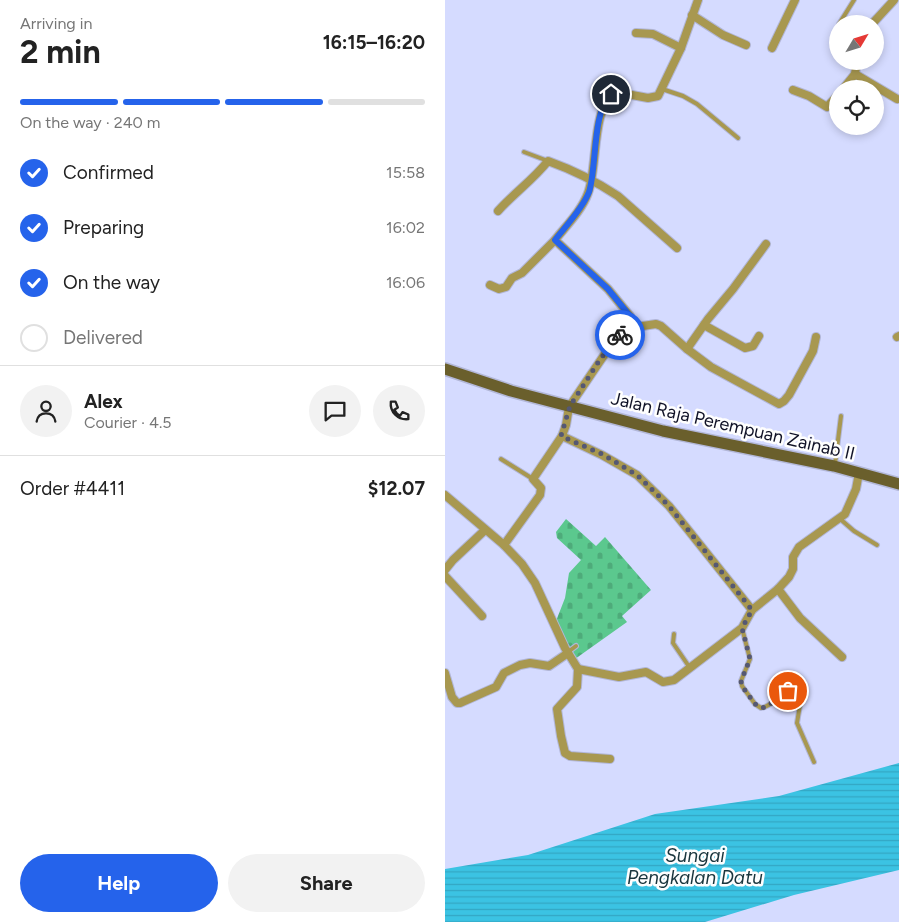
<!DOCTYPE html>
<html lang="en">
<head>
<meta charset="utf-8">
<style>
	:root { --surface:#fff; --page:#f2f2f2; --text:#222; --muted:#767676; --line:#e0e0e0; --accent:#2563eb }
	body { margin:0; font-family:Figtree,sans-serif; background:var(--page); color:var(--text); height:100vh; display:flex; flex-direction:column; font-size:19px; white-space:nowrap }
	* { box-sizing:border-box; margin:0 }
	p { font-size:16px; color:var(--muted) }
	.icon { flex:none; width:28px; height:28px; fill:none; stroke:currentColor; stroke-width:2; stroke-linecap:round; stroke-linejoin:round }
	.map { position:relative; flex:1; overflow:hidden }
	.sheet { display:flex; flex-direction:column; background:var(--surface); width:445px }
	.sheet>* { flex:none }
	.needle { width:32px; rotate:52deg }
	.controls { position:absolute; left:384px; top:15px; display:grid; gap:10px }
	.controls a { display:grid; place-items:center; width:55px; height:55px; border-radius:50%; background:var(--surface); box-shadow:0 2px 8px #0003; font-size:25px }
	.pin { position:absolute; display:grid; place-items:center; width:42px; height:42px; color:#fff; margin:-21px; border:2px solid #fff; border-radius:50%; box-shadow:0 1px 5px #0007 }
	.courier { position:absolute; display:grid; place-items:center; width:50px; height:50px; margin:-25px; border:4px solid #2563eb; border-radius:50%; background:#fff; color:#222; box-shadow:0 1px 6px #0007 }
	.headline em { font-style:normal; font-weight:700 }
	.headline div { display:flex; flex-direction:column-reverse }
	.headline { display:flex; align-items:center; justify-content:space-between; height:85px; padding:0 20px }
	h1 { font-size:32px; font-weight:700; line-height:38px }
	.bar { display:grid; grid-template-columns:repeat(4,1fr); gap:8px 5px; align-content:center; height:60px; padding:0 20px }
	.bar i { height:6px; border-radius:4px; background:var(--line) }
	.bar .current { background:var(--accent) }
	.bar p { grid-column:span 4 }
	.line { display:flex; align-items:center; gap:12px; padding:0 20px; border-top:1px solid var(--line) }
	.line div { flex:1 }
	.round { display:grid; place-items:center; flex:none; width:52px; height:52px; border-radius:26px; background:var(--page) }
	ol { padding:0 20px; list-style:none }
	li { display:flex; align-items:center; gap:15px; height:55px }
	li p { margin-inline-start:auto }
	li .icon { padding:5px; border-radius:50%; background:var(--accent); color:#fff; stroke-width:4 }
	li:last-child { color:var(--muted) }
	li i { width:28px; height:28px; border:2px solid var(--line); border-radius:50% }
	.action { display:flex; gap:10px; margin-top:auto; padding:10px 20px }
	.action a { flex:1; height:58px; border-radius:30px; background:var(--accent); color:#fff; font-size:20px; font-weight:700; line-height:58px; text-align:center }
	.action a+a { background:var(--page); color:var(--text) }
	main { display:flex; flex:1; min-height:0 }
	.map>svg:first-child { display:block }
	.cemetery { fill:url(#cemetery-stones) }
	.water { fill:url(#water-rules) }
	.lines { fill:none; stroke-linecap:round; stroke-linejoin:round }
	.service-casing { stroke:#b2b7d8; stroke-width:6 }
	.minor-casing { stroke:#b2b7d8; stroke-width:10 }
	.primary-casing { stroke:#b2b7d8; stroke-width:14 }
	.service { stroke:#a89850; stroke-width:4 }
	.minor { stroke:#a89850; stroke-width:8 }
	.primary { stroke:#6a5f2c; stroke-width:11 }
	.done { stroke:#555873; stroke-width:5; stroke-dasharray:0 9 }
	.route { stroke:#2563eb; stroke-width:6 }
	.labels { text-anchor:middle; dominant-baseline:central; stroke-width:5; stroke-linejoin:round; paint-order:stroke }
	.street-label { font-size:18px; fill:#101227; stroke:#fefefe }
	.water-label { font-size:19px; font-style:italic; fill:#19353d; stroke:#fefefe }
</style>
</head>
<body>
<main>
<section class="sheet">
<div class="headline"><div><h1>2 min</h1><p>Arriving in</p></div><em>16:15–16:20</em></div>
<div class="bar"><i class="current"></i><i class="current"></i><i class="current"></i><i></i><p>On the way · 240 m</p></div>
<ol>
<li><svg class="icon" aria-label="check" viewBox="0 0 24 24"><path d="M5 12l5 5 9-10"/></svg>Confirmed<p>15:58</p></li>
<li><svg class="icon" aria-label="check" viewBox="0 0 24 24"><path d="M5 12l5 5 9-10"/></svg>Preparing<p>16:02</p></li>
<li><svg class="icon" aria-label="check" viewBox="0 0 24 24"><path d="M5 12l5 5 9-10"/></svg>On the way<p>16:06</p></li>
<li><i></i>Delivered</li>
</ol>
<div class="line" style="height:90px"><a class="round"><svg class="icon" aria-label="person" viewBox="0 0 24 24"><circle cx="12" cy="8" r="4"/><path d="M4 21q1-7 8-7t8 7"/></svg></a><div><b>Alex</b><p>Courier · 4.5</p></div><a class="round"><svg class="icon" aria-label="chat" viewBox="0 0 24 24"><path d="M4 5h16v11H9l-5 4z"/></svg></a><a class="round"><svg class="icon" aria-label="phone" viewBox="0 0 24 24"><path d="M5 4h4l2 5-3 2q2 4 5 5l2-3 5 2v4C11 20 4 13 5 4z"/></svg></a></div>
<div class="line" style="height:65px"><div>Order #4411</div><b>$12.07</b></div>
<div class="action"><a>Help</a><a>Share</a></div>
</section>
<div class="map">
<svg width="454" height="922" viewBox="0 0 454 922">
	<defs>
		<pattern id="cemetery-stones" width="16" height="16" patternUnits="userSpaceOnUse" patternTransform="scale(1.25)"><rect width="16" height="16" fill="#5bc88e"/><path d="M2 7V4a2 2 0 0 1 4 0v3zM10 15v-3a2 2 0 0 1 4 0v3z" fill="#4eab7a"/></pattern>
		<pattern id="water-rules" width="6" height="5" patternUnits="userSpaceOnUse" patternTransform="scale(1.25)"><rect width="6" height="5" fill="#3bc3e3"/><path d="M0 2.5h6" fill="none" stroke="#33a6c3"/></pattern>
	</defs>
	<rect width="100%" height="100%" fill="#d5dbff"/>
	<!-- cemetery -->
	<polygon class="cemetery" points="121,519 151,546 160,537 206,590 177,616 182,622 130,659 124,651 111,621 120,598 124,573 136,560 112,538 111,532"/>
	<!-- water -->
	<polygon class="water" points="454,763 454,870 349,895 260,922 0,922 0,869 83,855 210,814 334,796"/>
	<g class="lines">
		<!-- service casing -->
		<g class="service-casing">
			<g id="service">
				<polyline points="394,24 409,0"/>
				<polyline points="217,89 238,96 252,104 293,138"/>
				<polyline points="79,152 103,161"/>
				<polyline points="56,459 88,479"/>
				<polyline points="390,464 396,416"/>
				<polyline points="394,518 409,531 432,545"/>
				<path d="M 297,628 L 305,659 L 296,681 L 297,686 L 310,704 L 316,708 C 331,706 343,680 356,699 L 352,723 L 369,762"/>
				<polyline points="229,634 228,643 245,668"/>
				<polyline points="123,652 131,646"/>
			</g>
		</g>
		<!-- minor casing -->
		<g class="minor-casing">
			<g id="minor">
				<polyline points="247,15 278,35 301,45"/>
				<polyline points="427,24 449,0"/>
				<polyline points="191,33 208,34 236,48"/>
				<polyline points="327,48 350,0"/>
				<polyline points="410,74 452,99"/>
				<polyline points="398,89 410,74 412,61"/>
				<polyline points="348,90 364,96 382,107 392,96"/>
				<path d="M 53,211 C 69,193 88,180 103,161 C 128,170 152,182 173,196 L 232,248"/>
				<polyline points="45,285 54,289 61,287 67,278 77,273 110,240"/>
				<polyline points="259,325 300,348 308,346 314,336"/>
				<path d="M 184,328 L 185,316 L 163,289 L 110,240 C 121,226 137,210 143,193 C 153,168 146,105 171,92 L 203,98 L 213,96 L 236,48 L 253,0"/>
				<polyline points="452,337 454,336"/>
				<polyline points="242,349 263,319 288,289 321,244"/>
				<polyline points="117,436 157,455 192,475 224,506 307,610"/>
				<polyline points="0,495 59,545 77,564 90,583 120,648 133,669 132,687 112,709 116,736 120,753 125,756 165,759"/>
				<polyline points="59,545 95,495 96,488 88,479 117,436 121,425 124,407 170,339 184,328 211,324 216,326 242,349 266,367 334,404 339,401 344,395 368,351 371,337"/>
				<polyline points="0,570 8,560 40,530"/>
				<polyline points="0,576 37,616"/>
				<polyline points="333,589 355,618 397,657"/>
				<polyline points="133,669 174,677 201,672 218,682 229,680 297,628 307,610 333,589 344,577 348,569 348,557 354,547 400,514 411,489 414,473"/>
				<polyline points="0,673 7,697 12,703 15,703 51,687 59,673 75,665 85,663 104,666 123,653"/>
			</g>
		</g>
		<!-- primary casing -->
		<g class="primary-casing">
			<polyline id="primary" points="0,369 66,391 218,431 389,466 454,484"/>
		</g>
		<!-- service -->
		<use href="#service" class="service"/>
		<!-- minor -->
		<use href="#minor" class="minor"/>
		<!-- primary -->
		<use href="#primary" class="primary"/>
	</g>
	<g class="lines">
		<!-- done -->
		<polyline class="done" points="175,335 170,339 154,361 125,406 116,436 157,454 192,475 224,506 307,610 297,628 305,659 296,681 297,686 310,704 316,708 321,707 343,691"/>
		<!-- route -->
		<path class="route" d="M 166,94 C 147,112 152,167 144,192 C 138,208 120,227 110,240 L 163,289 L 185,316 L 184,328 L 175,335"/>
	</g>
	<g class="labels">
		<!-- street labels -->
		<g class="street-label">
			<text transform="translate(288 426) rotate(13)">Jalan Raja Perempuan Zainab II</text>
		</g>
		<!-- water labels -->
		<g class="water-label">
			<text x="250" y="855">Sungai<tspan x="250" dy="22">Pengkalan Datu</tspan></text>
		</g>
	</g>
</svg>
<div class="controls">
<a><svg class="needle" viewBox="-14 -14 28 28"><path d="M0-13l5 13h-10z" fill="#e53935"/><path d="M0 13l5-13h-10z" fill="#767676"/></svg></a>
<a><svg class="icon" aria-label="locate" viewBox="0 0 24 24"><circle cx="12" cy="12" r="6"/><path d="M12 2v4M12 18v4M2 12h4M18 12h4"/></svg></a>
</div>
<div class="pin" style="left:343px;top:691px;background:#ea580c"><svg class="icon" aria-label="bag" viewBox="0 0 24 24"><path d="M5 8h14l-1 12H6zM9 8a3 3 0 0 1 6 0"/></svg></div>
<div class="pin" style="left:166px;top:94px;background:#1f2937"><svg class="icon" aria-label="home" viewBox="0 0 24 24"><path d="M3 11l9-7 9 7M6 9v11h12V9"/></svg></div>
<div class="courier" style="left:175px;top:335px"><svg class="icon" aria-label="bike" viewBox="0 0 24 24"><circle cx="6" cy="16" r="4"/><circle cx="18" cy="16" r="4"/><path d="M6 16l4-8h5l3 8M10 8l3 8H6M13 5h3"/></svg></div>
</div>
</main>
</body>
</html>
